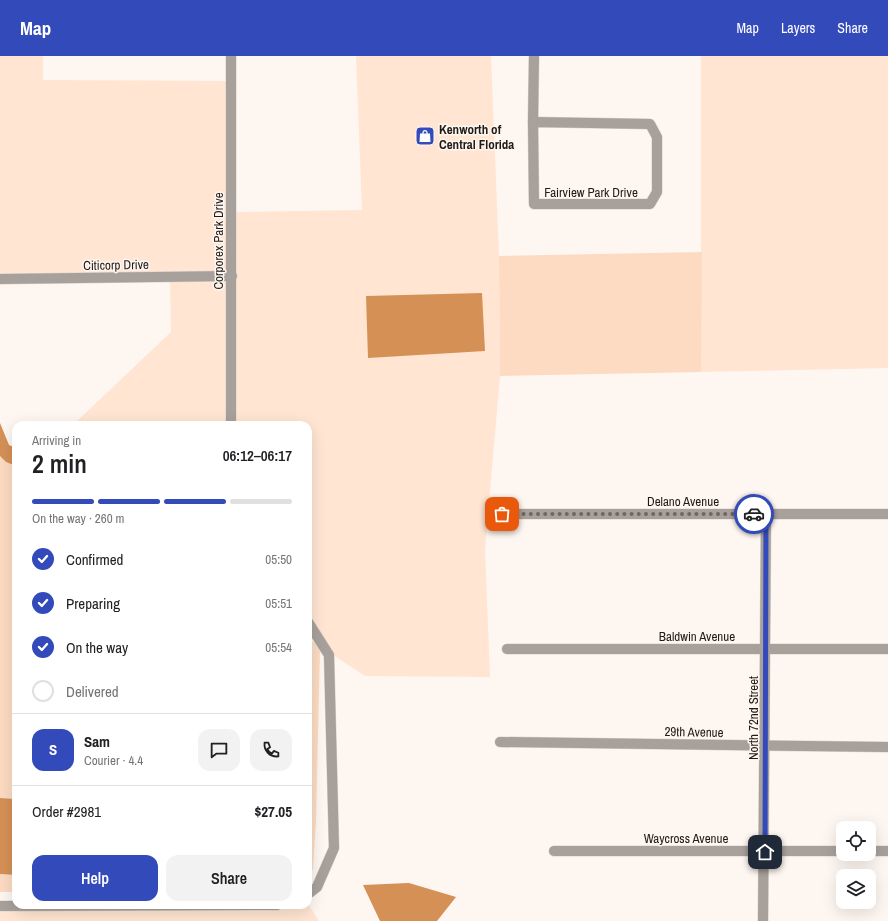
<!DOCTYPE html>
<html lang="en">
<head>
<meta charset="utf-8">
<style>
	:root { --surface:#fff; --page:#f2f2f2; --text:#202124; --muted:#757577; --line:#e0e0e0; --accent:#334abb }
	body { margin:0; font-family:"Archivo Narrow",sans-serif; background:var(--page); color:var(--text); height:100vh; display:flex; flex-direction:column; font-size:15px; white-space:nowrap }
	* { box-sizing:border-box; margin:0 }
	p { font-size:13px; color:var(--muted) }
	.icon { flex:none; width:22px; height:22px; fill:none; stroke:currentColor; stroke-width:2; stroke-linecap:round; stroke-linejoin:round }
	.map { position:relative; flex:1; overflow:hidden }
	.sheet { position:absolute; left:12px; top:365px; width:300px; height:488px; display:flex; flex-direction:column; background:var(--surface); border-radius:12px; box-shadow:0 4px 16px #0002 }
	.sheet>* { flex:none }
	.controls { position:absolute; left:836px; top:765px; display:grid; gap:8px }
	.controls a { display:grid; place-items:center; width:40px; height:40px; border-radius:8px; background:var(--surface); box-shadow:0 4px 16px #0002; font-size:20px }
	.pin { position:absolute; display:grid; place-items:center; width:34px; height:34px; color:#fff; margin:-17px; border-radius:8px; box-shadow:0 2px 6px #0006 }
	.courier { position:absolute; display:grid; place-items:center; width:40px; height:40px; margin:-20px; border:3px solid #334abb; border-radius:50%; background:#fff; color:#222; box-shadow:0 1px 5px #0007 }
	.headline em { font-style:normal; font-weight:600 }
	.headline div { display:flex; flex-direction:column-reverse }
	.headline { display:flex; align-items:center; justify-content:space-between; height:68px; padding:0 20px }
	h1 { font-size:26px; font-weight:600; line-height:30px }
	.bar { display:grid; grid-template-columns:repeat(4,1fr); gap:6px 4px; align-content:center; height:48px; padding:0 20px }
	.bar i { height:5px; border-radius:3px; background:var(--line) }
	.bar .current { background:var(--accent) }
	.bar p { grid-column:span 4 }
	.line { display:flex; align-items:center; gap:10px; padding:0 20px; border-top:1px solid var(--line) }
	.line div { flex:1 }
	.round { display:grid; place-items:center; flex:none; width:42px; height:42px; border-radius:12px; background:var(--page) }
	ol { padding:0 20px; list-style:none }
	li { display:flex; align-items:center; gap:12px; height:44px }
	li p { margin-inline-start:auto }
	li .icon { padding:4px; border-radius:50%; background:var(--accent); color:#fff; stroke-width:4 }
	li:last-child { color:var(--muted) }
	li i { width:22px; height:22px; border:2px solid var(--line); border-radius:50% }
	.primary-button { display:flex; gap:8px; margin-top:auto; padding:8px 20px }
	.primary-button a { flex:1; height:46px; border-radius:12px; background:var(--accent); color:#fff; font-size:16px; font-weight:600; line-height:46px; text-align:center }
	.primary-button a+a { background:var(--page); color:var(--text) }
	header { display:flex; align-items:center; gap:24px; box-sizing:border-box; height:56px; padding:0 20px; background:var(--accent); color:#fff }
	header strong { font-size:19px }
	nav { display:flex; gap:22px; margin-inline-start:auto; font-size:14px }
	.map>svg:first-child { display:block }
	.built { fill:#ffe5d2 }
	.green { fill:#fcdbc2 }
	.water { fill:#d59056 }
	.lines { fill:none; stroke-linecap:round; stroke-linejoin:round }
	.street-casing { stroke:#dbd3cd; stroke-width:11 }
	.street { stroke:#a8a09b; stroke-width:10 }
	.done { stroke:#6e6762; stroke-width:4; stroke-dasharray:0 7.2 }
	.route { stroke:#334abb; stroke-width:5 }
	.labels { text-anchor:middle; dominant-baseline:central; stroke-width:3; stroke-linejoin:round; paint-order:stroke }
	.poi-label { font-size:13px; font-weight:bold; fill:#211a15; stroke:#fef6f0; text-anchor:start }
	.street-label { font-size:13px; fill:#211a15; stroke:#fef6f0 }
</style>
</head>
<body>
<header>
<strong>Map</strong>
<nav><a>Map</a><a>Layers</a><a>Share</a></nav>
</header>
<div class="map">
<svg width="888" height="865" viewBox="0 0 888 865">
	<rect width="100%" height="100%" fill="#fef6f0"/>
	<!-- built -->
	<g class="built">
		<polygon points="0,0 43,0 43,24 226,25 227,215 0,218"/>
		<polygon points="356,0 491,0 499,200 500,320 485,494 490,621 365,620 333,599 308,557 308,369 235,369 236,156 362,154"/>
		<polygon points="701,0 888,0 888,312 701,316"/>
		<polygon points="170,226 227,226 226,369 73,369 171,276"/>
		<polygon points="308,848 319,865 0,865 0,855 277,854"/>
	</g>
	<!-- green -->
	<g class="green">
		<polygon points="702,196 701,316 500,320 499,200"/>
		<polygon points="0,400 6,406 16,410 16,743 0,742"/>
		<polygon points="308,582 316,588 320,594 316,764 313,813 308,818"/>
		<polygon points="0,818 16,819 16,836 0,836"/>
	</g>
	<!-- water -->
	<g class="water">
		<polygon points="482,237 485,295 368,302 366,240"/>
		<polygon points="0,367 9,389 16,392 16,410 6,406 0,400"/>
		<polygon points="0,742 16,743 16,819 0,818"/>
		<polygon points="408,827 409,827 456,841 437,865 380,865 363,829"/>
	</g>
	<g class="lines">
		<!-- street casing -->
		<g class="street-casing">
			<g id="street">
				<polygon points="533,66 650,68 657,81 657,136 650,148 534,148"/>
				<polyline points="533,66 534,0"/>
				<polyline points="0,223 232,220"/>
				<polyline points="231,369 231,0"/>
				<polyline points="502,458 888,458"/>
				<polyline points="308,566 329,599 334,792 317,831 308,838"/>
				<polyline points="507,593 888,593"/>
				<polyline points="500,686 888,691"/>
				<polyline points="554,795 843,795"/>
				<polyline points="869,795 888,795"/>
				<polyline points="0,850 277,849"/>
				<polyline points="763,865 766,458"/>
			</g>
		</g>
		<!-- street -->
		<use href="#street" class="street"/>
	</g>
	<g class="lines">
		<!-- done -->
		<polyline class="done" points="502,458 754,458"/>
		<!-- route -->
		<polyline class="route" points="754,458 766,458 765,796"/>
	</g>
	<!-- icons -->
	<defs>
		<g id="shop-square" transform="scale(1)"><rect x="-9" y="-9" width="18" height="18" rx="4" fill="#334abb" stroke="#fef6f0"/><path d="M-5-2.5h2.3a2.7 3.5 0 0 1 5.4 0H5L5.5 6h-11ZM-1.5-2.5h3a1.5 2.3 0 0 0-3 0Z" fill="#fff"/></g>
	</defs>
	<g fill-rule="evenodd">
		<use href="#shop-square" x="425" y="80"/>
	</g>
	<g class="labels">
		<!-- poi labels -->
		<g class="poi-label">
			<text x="439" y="73">Kenworth of<tspan x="439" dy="15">Central Florida</tspan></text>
		</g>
		<!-- street labels -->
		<g class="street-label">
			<text x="591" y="136">Fairview Park Drive</text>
			<text transform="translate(218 185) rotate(-90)">Corporex Park Drive</text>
			<text transform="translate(116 209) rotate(-1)">Citicorp Drive</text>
			<text x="683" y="445">Delano Avenue</text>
			<text x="697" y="580">Baldwin Avenue</text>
			<text transform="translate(753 662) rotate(-90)">North 72nd Street</text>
			<text transform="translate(694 676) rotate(1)">29th Avenue</text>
			<text x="686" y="782">Waycross Avenue</text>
		</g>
	</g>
</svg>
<div class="controls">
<a><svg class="icon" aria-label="locate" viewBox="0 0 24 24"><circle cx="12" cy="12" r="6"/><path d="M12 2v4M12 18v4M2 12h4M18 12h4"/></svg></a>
<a><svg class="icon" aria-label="layers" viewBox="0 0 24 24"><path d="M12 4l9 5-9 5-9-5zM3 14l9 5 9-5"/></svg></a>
</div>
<div class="pin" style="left:502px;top:458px;background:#ea580c"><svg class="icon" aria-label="bag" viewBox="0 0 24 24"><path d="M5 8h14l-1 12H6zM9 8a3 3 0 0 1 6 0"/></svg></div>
<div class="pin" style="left:765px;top:796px;background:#1f2937"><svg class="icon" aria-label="home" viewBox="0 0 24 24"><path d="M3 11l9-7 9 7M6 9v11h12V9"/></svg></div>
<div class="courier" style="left:754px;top:458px"><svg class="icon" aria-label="car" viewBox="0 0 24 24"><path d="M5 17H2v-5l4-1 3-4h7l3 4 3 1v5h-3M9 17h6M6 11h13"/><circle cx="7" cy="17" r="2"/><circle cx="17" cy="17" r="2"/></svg></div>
<section class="sheet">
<div class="headline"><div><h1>2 min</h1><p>Arriving in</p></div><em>06:12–06:17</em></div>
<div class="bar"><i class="current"></i><i class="current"></i><i class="current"></i><i></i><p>On the way · 260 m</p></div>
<ol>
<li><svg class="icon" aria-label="check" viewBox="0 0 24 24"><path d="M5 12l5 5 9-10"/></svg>Confirmed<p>05:50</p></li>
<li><svg class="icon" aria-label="check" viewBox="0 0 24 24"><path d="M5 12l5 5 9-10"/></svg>Preparing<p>05:51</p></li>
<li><svg class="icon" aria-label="check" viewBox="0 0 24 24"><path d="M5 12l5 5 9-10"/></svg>On the way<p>05:54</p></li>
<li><i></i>Delivered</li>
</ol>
<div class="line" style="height:72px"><b class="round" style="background:var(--accent);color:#fff">S</b><div><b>Sam</b><p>Courier · 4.4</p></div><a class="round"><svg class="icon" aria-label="chat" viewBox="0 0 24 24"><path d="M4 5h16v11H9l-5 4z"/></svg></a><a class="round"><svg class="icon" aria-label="phone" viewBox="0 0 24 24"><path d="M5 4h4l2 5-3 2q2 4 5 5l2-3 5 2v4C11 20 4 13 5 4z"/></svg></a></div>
<div class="line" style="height:52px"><div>Order #2981</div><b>$27.05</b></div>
<div class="primary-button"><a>Help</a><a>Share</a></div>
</section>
</div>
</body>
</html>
